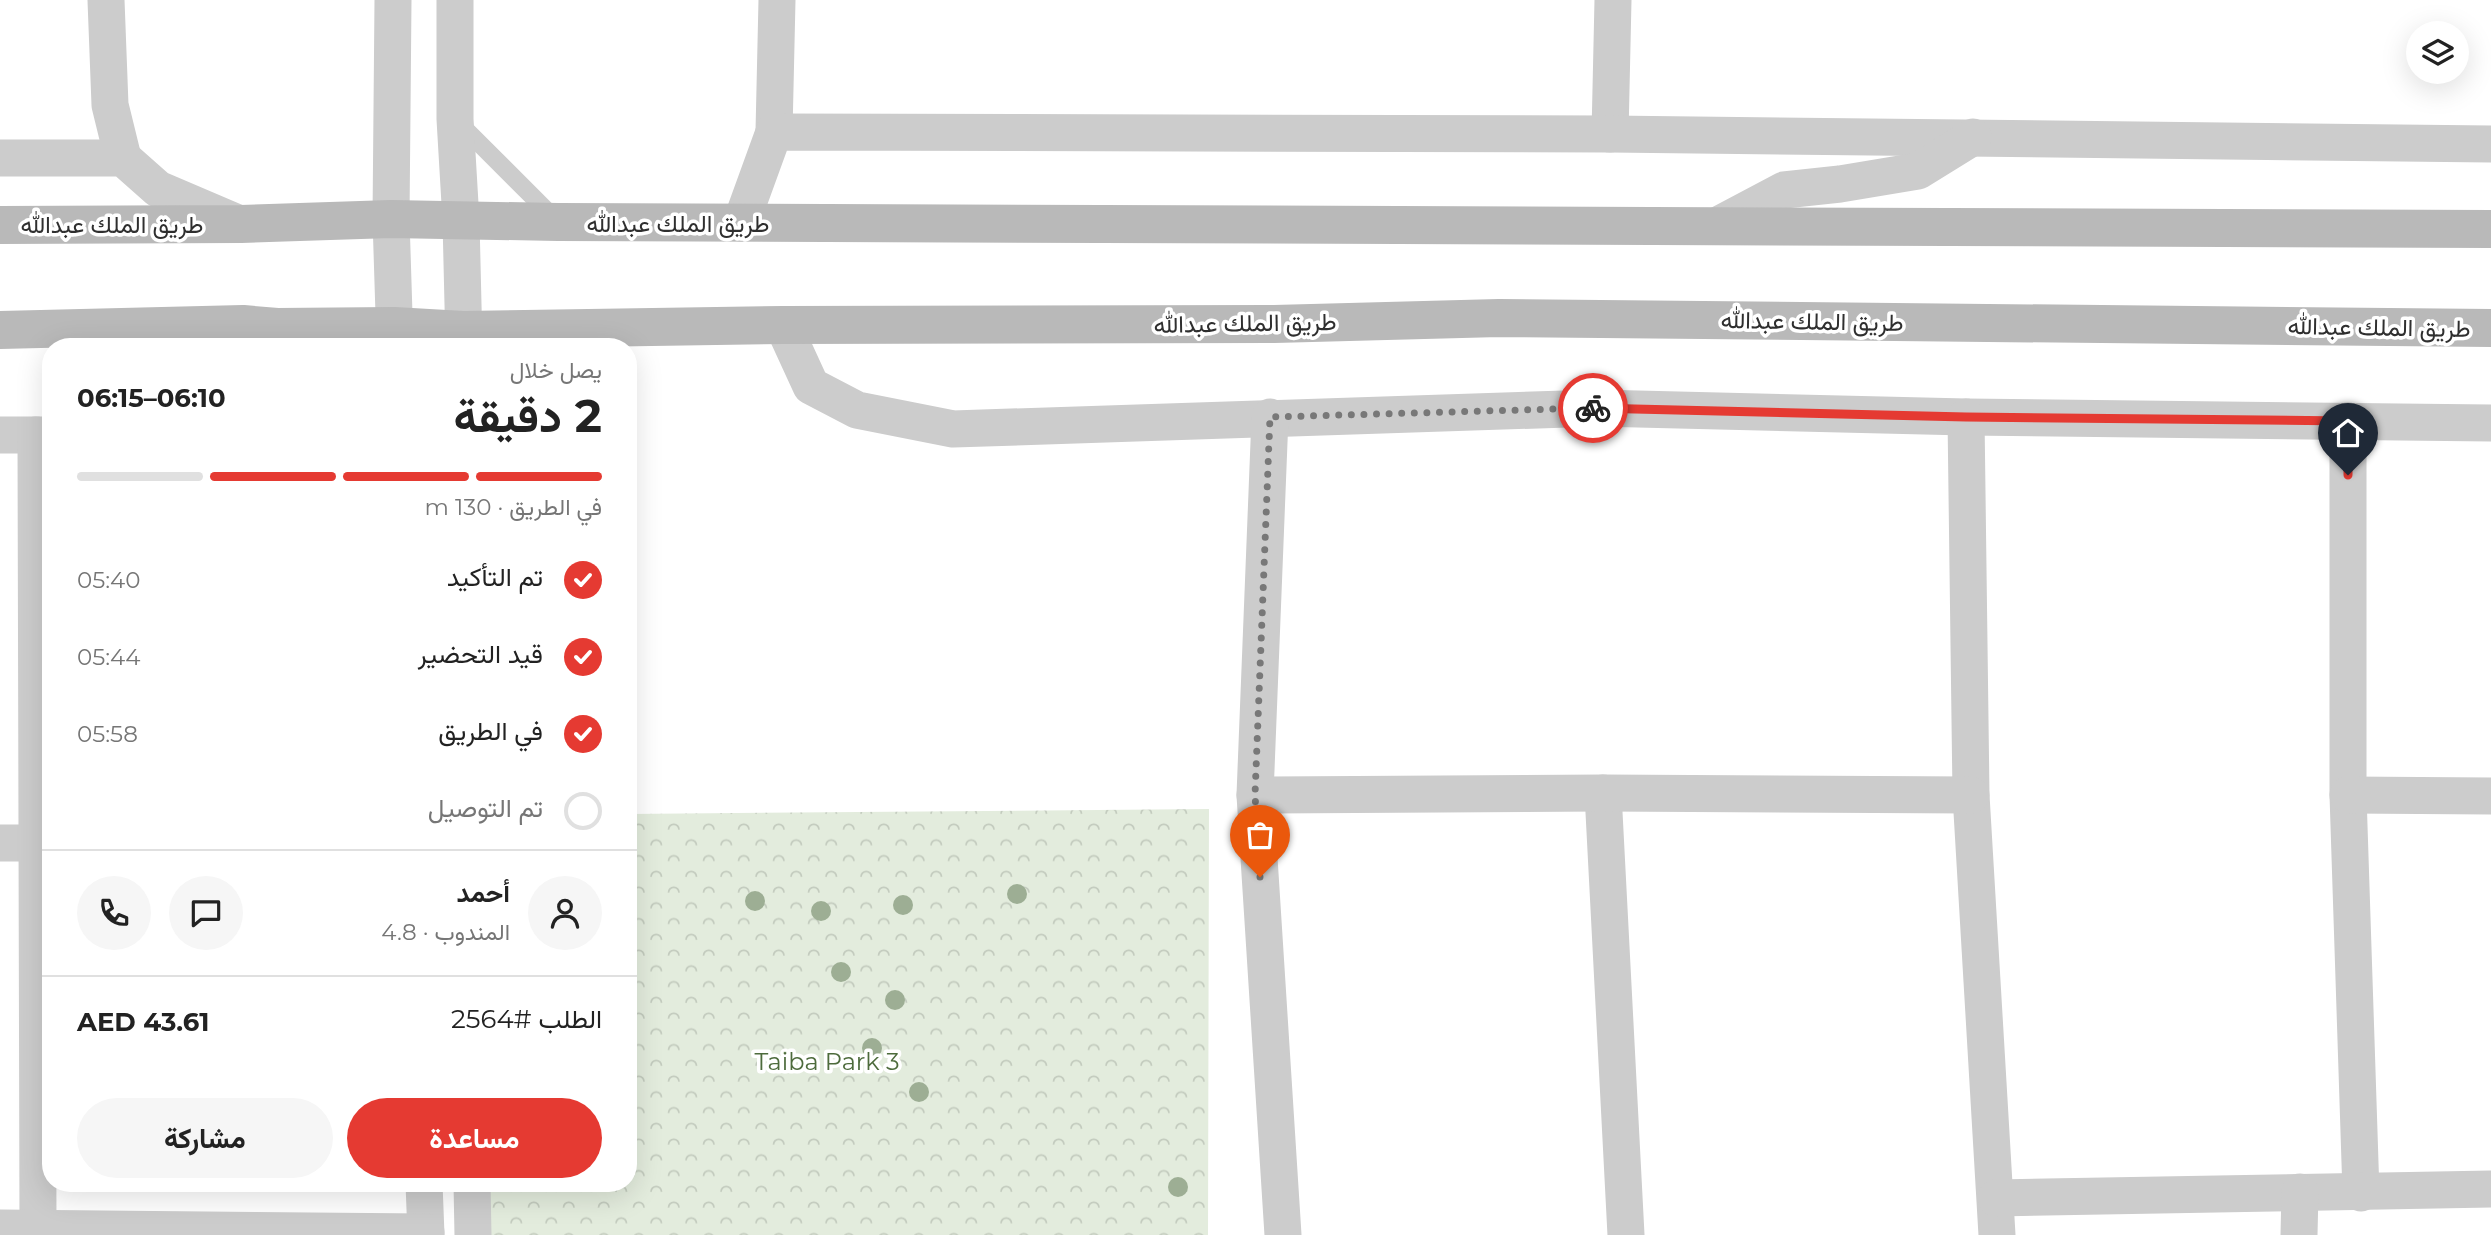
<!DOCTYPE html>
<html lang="ar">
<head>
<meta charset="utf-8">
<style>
	:root { --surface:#fff; --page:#f6f6f6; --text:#222; --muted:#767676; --line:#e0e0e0; --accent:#e53a32 }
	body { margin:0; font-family:Montserrat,Vazirmatn,sans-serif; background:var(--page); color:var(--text); direction:rtl; height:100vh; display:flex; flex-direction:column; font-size:26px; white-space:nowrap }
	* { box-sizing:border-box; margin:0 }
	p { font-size:23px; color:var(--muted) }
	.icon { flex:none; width:38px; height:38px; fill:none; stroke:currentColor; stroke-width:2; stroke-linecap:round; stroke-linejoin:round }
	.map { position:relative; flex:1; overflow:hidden; direction:ltr }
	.sheet { position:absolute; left:42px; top:338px; width:595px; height:854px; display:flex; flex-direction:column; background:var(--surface); border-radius:28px; box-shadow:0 7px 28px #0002; direction:rtl }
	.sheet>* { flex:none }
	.fabs { position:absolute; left:2406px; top:21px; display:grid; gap:14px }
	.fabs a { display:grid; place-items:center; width:63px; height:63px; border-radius:50%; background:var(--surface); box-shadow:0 7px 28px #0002; font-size:35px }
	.pin { position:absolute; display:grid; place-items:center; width:60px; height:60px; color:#fff; margin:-72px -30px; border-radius:50% 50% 50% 0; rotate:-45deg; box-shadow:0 0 7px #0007 }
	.pin .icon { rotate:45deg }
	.courier { position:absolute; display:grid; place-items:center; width:70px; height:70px; margin:-35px; border:5px solid #e53a32; border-radius:50%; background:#fff; color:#222; box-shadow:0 2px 9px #0007 }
	.headline em { font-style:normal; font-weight:700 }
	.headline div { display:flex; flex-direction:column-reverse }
	.headline { display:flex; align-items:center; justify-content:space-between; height:119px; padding:0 35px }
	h1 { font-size:46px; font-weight:700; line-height:52px }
	.bar { display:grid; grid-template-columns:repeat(4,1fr); gap:10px 7px; align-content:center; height:84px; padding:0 35px }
	.bar i { height:9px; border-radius:5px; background:var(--line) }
	.bar .selected { background:var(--accent) }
	.bar p { grid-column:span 4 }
	.line { display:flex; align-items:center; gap:18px; padding:0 35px; border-top:2px solid var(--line) }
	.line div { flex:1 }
	.round { display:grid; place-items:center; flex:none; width:74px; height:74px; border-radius:37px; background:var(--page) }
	ol { padding:0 35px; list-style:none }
	li { display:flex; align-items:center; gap:21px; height:77px }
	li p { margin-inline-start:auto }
	li .icon { padding:7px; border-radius:50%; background:var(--accent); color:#fff; stroke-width:4 }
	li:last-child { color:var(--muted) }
	li i { width:38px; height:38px; border:4px solid var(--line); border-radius:50% }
	.cta { display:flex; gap:14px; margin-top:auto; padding:14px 35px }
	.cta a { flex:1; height:80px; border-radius:42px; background:var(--accent); color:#fff; font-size:28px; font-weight:700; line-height:80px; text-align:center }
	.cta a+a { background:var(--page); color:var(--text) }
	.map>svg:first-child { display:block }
	.park { fill:url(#park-crowns) }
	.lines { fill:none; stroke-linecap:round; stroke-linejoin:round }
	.lane { stroke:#ccc; stroke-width:18 }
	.street { stroke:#ccc; stroke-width:37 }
	.secondary { stroke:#b9b9b9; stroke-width:38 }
	.tree { fill:#9dae94 }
	.done { stroke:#787878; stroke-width:7; stroke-dasharray:0 12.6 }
	.route { stroke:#e53a32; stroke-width:9 }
	.labels { text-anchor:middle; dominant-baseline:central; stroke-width:7; stroke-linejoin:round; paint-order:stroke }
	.street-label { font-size:24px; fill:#2f2f2f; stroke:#fff }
	.park-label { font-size:24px; fill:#4d6b3c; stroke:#fff }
</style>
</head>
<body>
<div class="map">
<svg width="2491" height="1235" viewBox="0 0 2491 1235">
	<defs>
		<pattern id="park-crowns" width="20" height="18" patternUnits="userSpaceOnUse" patternTransform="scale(1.75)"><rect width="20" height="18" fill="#e3ecdd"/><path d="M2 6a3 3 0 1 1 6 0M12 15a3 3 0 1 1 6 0" fill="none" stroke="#c3cbbe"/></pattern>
	</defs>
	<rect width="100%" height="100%" fill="#fff"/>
	<!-- park -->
	<polygon class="park" points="1209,809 1208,1235 473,1235 472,1183 628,1183 628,814"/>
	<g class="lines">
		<!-- lane -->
		<polyline class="lane" points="459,123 556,220"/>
		<!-- street -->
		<g class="street">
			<polyline points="106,0 110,105 123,158"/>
			<polyline points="393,0 391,219 395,346"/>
			<polyline points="455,0 455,119 461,221 464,346"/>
			<polyline points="774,132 777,0"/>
			<polyline points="1610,134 1613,0"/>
			<polyline points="0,158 123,158 158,189 240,224"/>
			<polyline points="741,223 774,132 1610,134 2491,144"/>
			<polyline points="1716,226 1784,190 1840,184 1918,171 1973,137"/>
			<polyline points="783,325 811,386 857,410 953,429 1597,408 1966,417 2491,423"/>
			<polyline points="1270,417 1255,795 1283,1235"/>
			<polyline points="1966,417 1971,795 1997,1235"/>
			<polyline points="2348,421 2348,795 2361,1193"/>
			<polyline points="0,435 51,435"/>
			<polyline points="36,435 38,1228"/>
			<polyline points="1603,793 1626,1235"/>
			<polyline points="1255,795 1603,793 1971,795"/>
			<polyline points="2348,795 2491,796"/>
			<polyline points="0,843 36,843"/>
			<polyline points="424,1183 426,1235"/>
			<polyline points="472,1183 473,1235"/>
			<polyline points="1996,1198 2491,1189"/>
			<polyline points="0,1228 426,1232"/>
			<polyline points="2299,1235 2300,1192"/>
		</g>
		<!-- secondary -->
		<g class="secondary">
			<polyline points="0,225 241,224 391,219 558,222 2491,229"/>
			<polyline points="0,330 243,324 277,327 394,326 463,330 783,325 1274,324 1499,318 2491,328"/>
		</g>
	</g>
	<!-- trees -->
	<g class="tree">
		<circle cx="1017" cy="894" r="10"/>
		<circle cx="755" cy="901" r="10"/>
		<circle cx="903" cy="905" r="10"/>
		<circle cx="821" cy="911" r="10"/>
		<circle cx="841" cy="972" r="10"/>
		<circle cx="895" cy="1000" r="10"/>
		<circle cx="872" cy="1048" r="10"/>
		<circle cx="919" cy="1092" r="10"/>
		<circle cx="1178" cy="1187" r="10"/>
	</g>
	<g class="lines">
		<!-- done -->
		<polyline class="done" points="1260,877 1255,795 1270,417 1593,408"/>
		<!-- route -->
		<polyline class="route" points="1593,408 1966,417 2348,421 2348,475"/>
	</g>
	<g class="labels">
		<!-- street labels -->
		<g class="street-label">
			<text x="678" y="223">طريق الملك عبدالله</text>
			<text x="112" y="224">طريق الملك عبدالله</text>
			<text transform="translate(1812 321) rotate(1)">طريق الملك عبدالله</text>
			<text transform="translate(1245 323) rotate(-1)">طريق الملك عبدالله</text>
			<text transform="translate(2379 327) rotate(1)">طريق الملك عبدالله</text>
		</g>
		<!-- park labels -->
		<g class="park-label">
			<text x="827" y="1061">Taiba Park 3</text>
		</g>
	</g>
</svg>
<div class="fabs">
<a><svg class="icon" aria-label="layers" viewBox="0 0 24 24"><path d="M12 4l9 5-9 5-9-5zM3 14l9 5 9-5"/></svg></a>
</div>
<div class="pin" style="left:1260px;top:877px;background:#ea580c"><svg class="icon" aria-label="bag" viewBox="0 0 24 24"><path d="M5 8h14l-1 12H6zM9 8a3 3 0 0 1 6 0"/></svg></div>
<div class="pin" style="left:2348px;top:475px;background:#1f2937"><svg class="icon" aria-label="home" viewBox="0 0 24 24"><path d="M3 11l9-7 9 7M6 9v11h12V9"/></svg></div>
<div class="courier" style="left:1593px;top:408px"><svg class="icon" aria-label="bike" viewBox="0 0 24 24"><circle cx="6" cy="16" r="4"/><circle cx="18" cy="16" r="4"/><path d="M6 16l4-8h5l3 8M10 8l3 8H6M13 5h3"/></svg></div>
<section class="sheet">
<div class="headline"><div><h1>2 دقيقة</h1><p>يصل خلال</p></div><em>06:10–06:15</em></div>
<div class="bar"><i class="selected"></i><i class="selected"></i><i class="selected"></i><i></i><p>في الطريق · 130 m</p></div>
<ol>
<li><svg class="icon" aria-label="check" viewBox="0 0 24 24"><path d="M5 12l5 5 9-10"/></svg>تم التأكيد<p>05:40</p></li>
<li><svg class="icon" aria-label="check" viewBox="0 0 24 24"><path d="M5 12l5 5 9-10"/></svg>قيد التحضير<p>05:44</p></li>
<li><svg class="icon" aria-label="check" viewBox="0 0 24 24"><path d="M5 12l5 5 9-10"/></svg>في الطريق<p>05:58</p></li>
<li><i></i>تم التوصيل</li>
</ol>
<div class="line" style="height:126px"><a class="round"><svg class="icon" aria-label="person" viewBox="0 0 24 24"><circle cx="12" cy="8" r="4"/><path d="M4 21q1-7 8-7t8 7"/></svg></a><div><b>أحمد</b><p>المندوب · 4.8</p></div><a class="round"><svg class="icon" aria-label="chat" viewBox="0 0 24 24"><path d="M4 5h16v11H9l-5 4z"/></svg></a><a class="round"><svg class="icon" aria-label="phone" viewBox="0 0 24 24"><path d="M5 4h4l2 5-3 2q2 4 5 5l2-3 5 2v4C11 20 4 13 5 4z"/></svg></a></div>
<div class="line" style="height:91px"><div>الطلب #2564</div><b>AED 43.61</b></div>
<div class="cta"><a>مساعدة</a><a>مشاركة</a></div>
</section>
</div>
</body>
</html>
